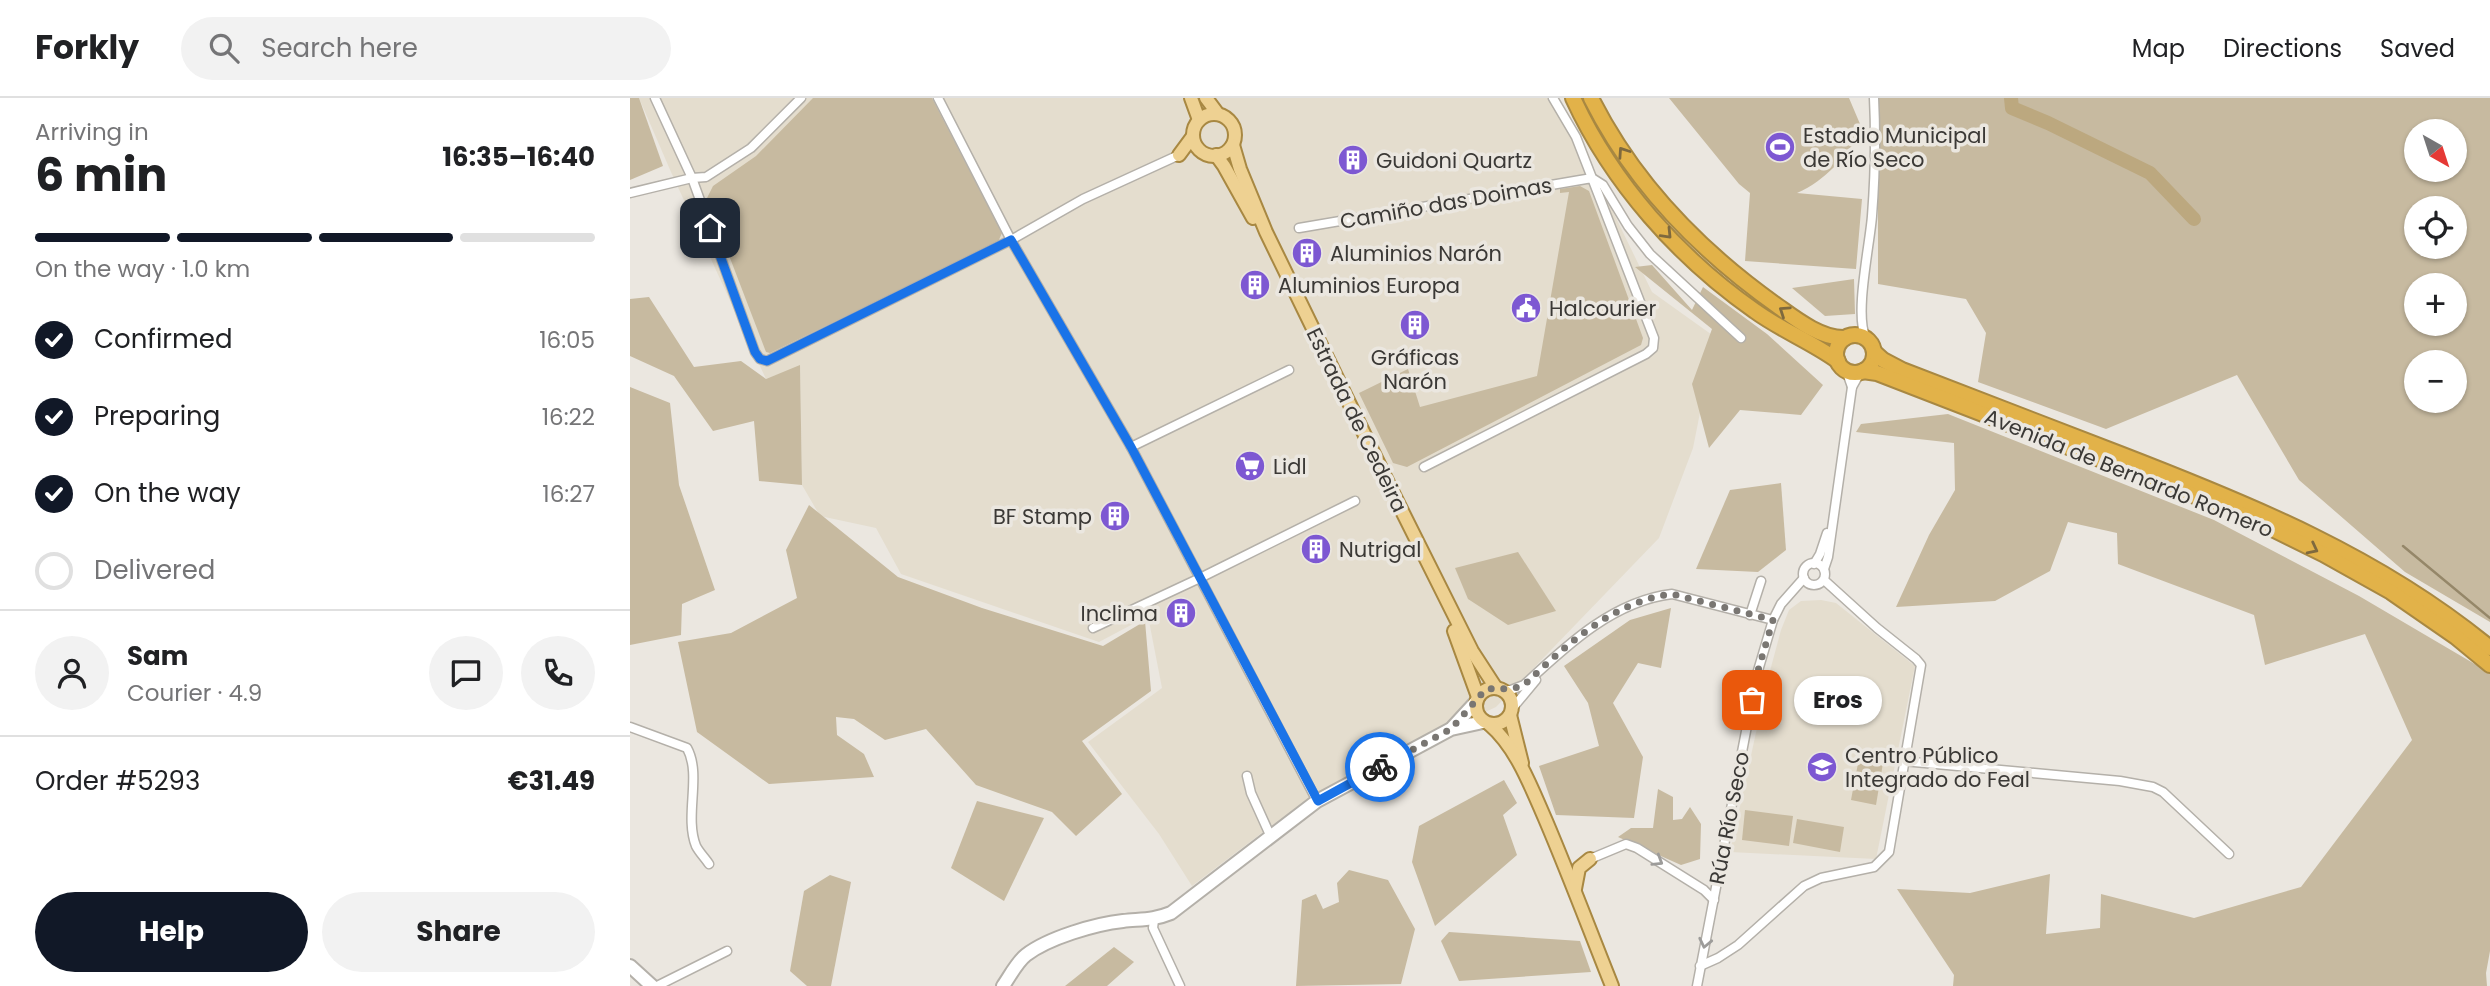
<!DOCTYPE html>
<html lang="en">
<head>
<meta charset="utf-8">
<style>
	:root { --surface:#fff; --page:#f2f2f2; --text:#202124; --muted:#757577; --line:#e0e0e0; --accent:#111827 }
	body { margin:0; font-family:Poppins,sans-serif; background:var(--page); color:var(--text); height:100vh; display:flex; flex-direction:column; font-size:26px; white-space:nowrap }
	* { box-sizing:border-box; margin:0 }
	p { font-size:23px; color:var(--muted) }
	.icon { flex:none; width:38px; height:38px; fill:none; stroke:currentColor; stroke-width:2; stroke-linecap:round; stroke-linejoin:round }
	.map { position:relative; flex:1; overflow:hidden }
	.drawer { display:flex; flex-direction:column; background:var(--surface); width:630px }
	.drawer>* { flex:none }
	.needle { width:46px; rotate:141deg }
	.controls { position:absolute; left:1774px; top:21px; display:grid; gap:14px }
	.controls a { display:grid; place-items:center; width:63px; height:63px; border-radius:50%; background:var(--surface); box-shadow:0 2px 5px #0004; font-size:35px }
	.pin { position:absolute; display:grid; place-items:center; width:60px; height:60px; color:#fff; margin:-30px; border-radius:14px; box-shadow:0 4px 10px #0006 }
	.courier { position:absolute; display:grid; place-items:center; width:70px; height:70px; margin:-35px; border:5px solid #1a73e8; border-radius:50%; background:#fff; color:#222; box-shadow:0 2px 9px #0007 }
	.bubble { position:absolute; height:49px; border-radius:24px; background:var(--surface); box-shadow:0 2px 5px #0004; font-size:23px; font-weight:700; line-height:49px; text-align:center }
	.overview em { font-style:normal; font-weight:700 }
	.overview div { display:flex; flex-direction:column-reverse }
	.overview { display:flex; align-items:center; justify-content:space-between; height:119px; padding:0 35px }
	h1 { font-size:46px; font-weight:700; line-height:52px }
	.bar { display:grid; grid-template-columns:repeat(4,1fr); gap:10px 7px; align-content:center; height:84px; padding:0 35px }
	.bar i { height:9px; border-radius:5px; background:var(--line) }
	.bar .active { background:var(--accent) }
	.bar p { grid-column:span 4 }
	.line { display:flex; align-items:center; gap:18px; padding:0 35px; border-top:2px solid var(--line) }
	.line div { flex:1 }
	.round { display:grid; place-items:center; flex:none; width:74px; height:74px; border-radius:37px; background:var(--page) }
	ol { padding:0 35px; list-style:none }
	li { display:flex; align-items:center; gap:21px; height:77px }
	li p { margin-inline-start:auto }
	li .icon { padding:7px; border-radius:50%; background:var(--accent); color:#fff; stroke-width:4 }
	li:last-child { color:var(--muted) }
	li i { width:38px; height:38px; border:4px solid var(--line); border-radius:50% }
	.action { display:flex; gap:14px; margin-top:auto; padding:14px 35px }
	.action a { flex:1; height:80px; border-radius:42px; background:var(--accent); color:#fff; font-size:28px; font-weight:700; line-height:80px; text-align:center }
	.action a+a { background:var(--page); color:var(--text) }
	header { display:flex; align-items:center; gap:42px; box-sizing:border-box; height:98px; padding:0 35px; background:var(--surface); border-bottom:2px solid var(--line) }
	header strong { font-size:33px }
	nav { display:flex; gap:38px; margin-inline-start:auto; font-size:24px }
	.search { width:490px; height:63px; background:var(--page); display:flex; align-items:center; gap:18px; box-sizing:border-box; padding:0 24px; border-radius:38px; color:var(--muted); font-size:26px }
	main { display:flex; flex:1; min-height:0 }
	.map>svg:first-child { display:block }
	.built { fill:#e4ddce }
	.green { fill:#c7baa0; fill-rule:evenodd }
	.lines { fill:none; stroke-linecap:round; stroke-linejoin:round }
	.stream { stroke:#958769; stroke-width:2.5 }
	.river { stroke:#bca87f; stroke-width:14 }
	.street-casing { stroke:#b4b0a9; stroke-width:11 }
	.secondary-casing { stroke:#b4b0a9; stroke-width:16 }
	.primary-casing { stroke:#a88842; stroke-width:16 }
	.highway-casing { stroke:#a88842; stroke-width:18 }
	.street { stroke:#fff; stroke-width:8 }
	.secondary { stroke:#fff; stroke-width:12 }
	.primary { stroke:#eed192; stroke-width:12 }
	.highway { stroke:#e2b249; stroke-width:14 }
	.oneway { stroke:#7e693e }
	.oneway2 { stroke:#9d9c9a }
	.done { stroke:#797672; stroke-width:7; stroke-dasharray:0 12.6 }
	.route { stroke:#1a73e8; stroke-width:9 }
	.labels { text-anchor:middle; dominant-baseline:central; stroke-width:7; stroke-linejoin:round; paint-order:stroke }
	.poi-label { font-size:21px; fill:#3b3936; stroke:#ebe7e0; text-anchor:start }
	.street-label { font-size:21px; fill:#3b3936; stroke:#ebe7e0 }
</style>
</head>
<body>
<header>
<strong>Forkly</strong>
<div class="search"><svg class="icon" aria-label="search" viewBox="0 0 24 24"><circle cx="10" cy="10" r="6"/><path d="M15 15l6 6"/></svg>Search here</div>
<nav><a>Map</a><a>Directions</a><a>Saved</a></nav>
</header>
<main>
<section class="drawer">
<div class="overview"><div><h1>6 min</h1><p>Arriving in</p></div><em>16:35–16:40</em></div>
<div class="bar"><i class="active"></i><i class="active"></i><i class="active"></i><i></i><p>On the way · 1.0 km</p></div>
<ol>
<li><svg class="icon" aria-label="check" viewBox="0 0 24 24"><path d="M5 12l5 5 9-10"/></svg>Confirmed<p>16:05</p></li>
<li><svg class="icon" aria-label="check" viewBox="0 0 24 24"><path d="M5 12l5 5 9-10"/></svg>Preparing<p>16:22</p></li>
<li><svg class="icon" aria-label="check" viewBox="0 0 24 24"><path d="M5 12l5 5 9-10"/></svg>On the way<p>16:27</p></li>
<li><i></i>Delivered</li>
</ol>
<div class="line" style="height:126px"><a class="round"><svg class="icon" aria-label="person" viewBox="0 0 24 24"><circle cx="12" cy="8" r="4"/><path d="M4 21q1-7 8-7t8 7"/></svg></a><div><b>Sam</b><p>Courier · 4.9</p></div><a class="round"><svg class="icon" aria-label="chat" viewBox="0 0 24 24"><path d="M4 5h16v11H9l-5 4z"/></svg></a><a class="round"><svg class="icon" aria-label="phone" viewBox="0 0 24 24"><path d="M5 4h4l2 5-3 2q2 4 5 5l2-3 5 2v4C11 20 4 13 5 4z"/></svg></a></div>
<div class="line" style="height:91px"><div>Order #5293</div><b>€31.49</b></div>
<div class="action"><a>Help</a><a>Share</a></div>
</section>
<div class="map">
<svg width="1860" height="888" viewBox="0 0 1860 888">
	<rect width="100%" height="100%" fill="#ebe7e0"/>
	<!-- built -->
	<g class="built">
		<polygon points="9,0 923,0 949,32 970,87 1022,194 1085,239 1063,350 1029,440 866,609 838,622 806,631 693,692 633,734 562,788 529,736 458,644 532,590 518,518 469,544 271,476 246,430 190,418 172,387 170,268 136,281 41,74"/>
		<polygon points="1191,502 1206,505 1285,568 1246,761 1100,754 1137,584 1151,532 1159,512 1171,503"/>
	</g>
	<!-- green -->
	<g class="green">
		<polygon points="0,0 9,0 33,68 0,82"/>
		<polygon points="183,0 302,0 372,135 368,144 140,255 136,254 77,100 83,88 126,58"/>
		<path d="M 1039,0 L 1219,0 L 1233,33 C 1214,59 1197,82 1167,95 L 1232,101 L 1226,171 L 1115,163 L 1120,95 L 1109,86 Z"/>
		<path d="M 1248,0 L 1860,0 L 1860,524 L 1775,474 L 1669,382 L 1607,277 L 1476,331 L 1348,284 L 1356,235 L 1336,201 L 1248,186 ZM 1787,33 L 1825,33 L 1825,72 L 1787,72 ZM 1787,110 L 1825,110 L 1825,149 L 1787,149 ZM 1787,187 L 1825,187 L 1825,226 L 1787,226 ZM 1787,264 L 1825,264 L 1825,303 L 1787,303 Z"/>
		<polygon points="950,88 959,93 1013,240 1011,247 777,369 763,365 729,295 778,271 790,309 907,278 939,94 930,95 930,91"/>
		<polygon points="1022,167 1062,212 1073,189 1137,236 1193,287 1171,317 1110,312 1079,350 1062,286 1082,231 1005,169"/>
		<polygon points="1224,181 1225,216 1195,218 1162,190"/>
		<polygon points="19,199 64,269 111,263 136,281 170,267 172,387 129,383 124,323 83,333 44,278 0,258 0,201"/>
		<polygon points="0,289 40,305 49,387 85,492 52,506 51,537 0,547"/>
		<polygon points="1318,316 1584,422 1729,498 1860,575 1860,853 1856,875 1857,888 1323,888 1324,877 1267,791 1340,795 1420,776 1416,836 1470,830 1471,796 1564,820 1671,789 1782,642 1735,536 1635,567 1624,517 1488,466 1487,435 1438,424 1420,473 1365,503 1266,509 1299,437 1325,392 1324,345 1226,334 1231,326"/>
		<polygon points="1151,385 1156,452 1128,474 1066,471 1100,392"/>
		<polygon points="179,407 268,479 352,510 473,548 515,523 521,593 452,643 492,696 446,738 422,714 346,687 296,631 255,642 224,621 206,619 207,637 234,656 244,679 139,686 67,634 48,544 101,535 167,500 156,452"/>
		<polygon points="888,454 926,513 878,527 838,501 825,470"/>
		<polygon points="1041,510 1031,570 1008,565 983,605 1013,659 1004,720 926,717 909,668 969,648 958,605 934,568 1000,522"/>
		<polygon points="1230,655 1254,659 1246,707 1221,702"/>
		<polygon points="874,682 887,705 873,717 887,757 805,828 782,764 789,728"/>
		<polygon points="1028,691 1043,699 1043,722 1052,721 1060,709 1071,726 1070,761 1051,767 988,739 1001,730 1023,730"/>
		<polygon points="347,703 414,720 374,803 321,770"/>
		<polygon points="1115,712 1163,718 1159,748 1112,742"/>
		<polygon points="1167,721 1214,729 1210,754 1163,745"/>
		<polygon points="719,772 758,782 785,831 771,886 666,888 672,802 686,796 693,811 709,804 707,785"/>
		<polygon points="200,777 221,784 201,888 177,888 160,873 174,793"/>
		<polygon points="819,834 950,843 961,874 829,883 811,843"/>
		<polygon points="484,849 504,864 477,888 435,888"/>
	</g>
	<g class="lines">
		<!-- stream -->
		<polyline class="stream" points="1773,448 1860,520"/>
		<!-- river -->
		<polyline class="river" points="1381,0 1382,10 1418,25 1520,75 1564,121"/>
		<!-- street casing -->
		<g class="street-casing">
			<g id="street">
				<polyline points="25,0 62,80 125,254 130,261 137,263 381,142 453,101 549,57"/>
				<polyline points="308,0 381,142 501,349 687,703"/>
				<polyline points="923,0 946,39 962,80 973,87 998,128 1020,156 1111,240"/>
				<polyline points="0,95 62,80 76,79 121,50 171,0"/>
				<polyline points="669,130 962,80 1024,240 1023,250 1016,256 794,369"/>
				<path d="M 1236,240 C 1224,218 1240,146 1242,118 C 1245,79 1246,40 1244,0"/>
				<polyline points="1216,272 1222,289"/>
				<polyline points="501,349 659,272"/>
				<circle cx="1184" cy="476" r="11"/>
				<polyline points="1184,466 1190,456 1197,435"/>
				<polyline points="1194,471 1198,459 1222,289 1231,273"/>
				<polyline points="1120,517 1131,483"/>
				<polyline points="463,530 570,480 725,403"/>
				<path d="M 872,592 L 881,592 L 894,587 C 936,548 983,503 1042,496 L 1143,522"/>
				<polyline points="881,612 906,582"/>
				<path d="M 0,629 L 57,650 C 72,677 54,718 66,748 C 69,754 75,760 79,766"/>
				<polyline points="1273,663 1490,683 1523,689 1533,694 1599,756"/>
				<polyline points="617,678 621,695 640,737"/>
				<polyline points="960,761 996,746 1007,750 1074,792 1084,802"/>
				<polyline points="524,822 523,830 550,888"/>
				<polyline points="1070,868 1088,860 1108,847 1174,788 1191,780 1244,769 1259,754 1291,567 1286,561 1247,530 1194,482"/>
				<polyline points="27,888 97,853"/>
				<polyline points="1067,888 1127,576 1143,522 1151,506 1174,480"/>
			</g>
		</g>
		<!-- secondary casing -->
		<g class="secondary-casing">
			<g id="secondary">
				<polyline points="823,629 846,604"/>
				<polyline points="0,868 22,888"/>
				<path d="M 373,888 C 380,878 387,864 396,857 C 418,840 465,826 493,823 C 511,821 524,822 541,815 L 687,703 L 821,631 L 853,624"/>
			</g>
		</g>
		<!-- primary casing -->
		<g class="primary-casing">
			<g id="primary">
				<polyline points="561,0 569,22"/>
				<polyline points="576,0 588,16"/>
				<circle cx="584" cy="37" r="21"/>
				<polyline points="603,47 610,71 636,134 761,391 842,553 866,590"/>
				<polyline points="549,57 563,38"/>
				<polyline points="586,57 594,68 623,120"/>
				<polyline points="824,533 848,599"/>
				<circle cx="864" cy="608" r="18"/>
				<polyline points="880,617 892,665"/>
				<path d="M 859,626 C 887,650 901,689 916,723 C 939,777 960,833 982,888"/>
				<polyline points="945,791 949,770 960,761"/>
			</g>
		</g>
		<!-- highway casing -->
		<g class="highway-casing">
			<g id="highway">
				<path d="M 943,0 C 982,85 1049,160 1125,213 C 1151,232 1182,244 1208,263"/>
				<path d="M 961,0 C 1004,86 1071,154 1149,209 C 1167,222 1192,241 1215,240"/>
				<circle cx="1225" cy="256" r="19"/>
				<path d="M 1244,254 L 1253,262 L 1272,272 C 1345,300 1418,328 1490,356 C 1622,407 1750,459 1860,550"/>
				<polyline points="1233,273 1247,275 1614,417 1693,456 1761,494 1826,539 1860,567"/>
			</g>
		</g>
		<!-- street -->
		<use href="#street" class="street"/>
		<!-- secondary -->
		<use href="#secondary" class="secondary"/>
		<!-- primary -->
		<use href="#primary" class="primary"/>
		<!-- highway -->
		<use href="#highway" class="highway"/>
	</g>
	<!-- one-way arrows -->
	<defs><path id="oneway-chevron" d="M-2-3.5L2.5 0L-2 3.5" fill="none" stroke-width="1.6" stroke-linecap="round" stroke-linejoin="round" transform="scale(1.75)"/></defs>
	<g class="oneway">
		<use href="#oneway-chevron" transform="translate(993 54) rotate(-124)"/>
		<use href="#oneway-chevron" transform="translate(1037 136) rotate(46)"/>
		<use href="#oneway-chevron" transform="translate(1154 213) rotate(-146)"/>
		<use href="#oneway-chevron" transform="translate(1683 451) rotate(27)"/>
	</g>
	<g class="oneway2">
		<use href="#oneway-chevron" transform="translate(1028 763) rotate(32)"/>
		<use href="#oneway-chevron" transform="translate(1075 845) rotate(102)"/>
	</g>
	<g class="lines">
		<!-- done -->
		<path class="done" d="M 750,669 L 821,631 L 855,592 C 868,588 877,594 894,587 C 935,548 983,503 1042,496 L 1143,522 L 1127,576 L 1122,602"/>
		<!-- route -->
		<polyline class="route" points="80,130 125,254 130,261 137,263 381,142 501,349 688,703 750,669"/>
	</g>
	<!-- icons -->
	<defs>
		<g id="stadium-disc" transform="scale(1.575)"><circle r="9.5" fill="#7d58d2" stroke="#ebe7e0"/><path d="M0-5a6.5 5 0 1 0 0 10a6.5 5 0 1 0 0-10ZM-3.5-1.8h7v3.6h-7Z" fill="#fff"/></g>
		<g id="building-disc" transform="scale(1.575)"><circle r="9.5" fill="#7d58d2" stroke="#ebe7e0"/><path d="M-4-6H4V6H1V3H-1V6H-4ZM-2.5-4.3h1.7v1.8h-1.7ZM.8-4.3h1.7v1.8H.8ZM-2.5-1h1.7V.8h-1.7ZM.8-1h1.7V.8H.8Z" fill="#fff"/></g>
		<g id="civic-disc" transform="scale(1.575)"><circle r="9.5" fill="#7d58d2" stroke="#ebe7e0"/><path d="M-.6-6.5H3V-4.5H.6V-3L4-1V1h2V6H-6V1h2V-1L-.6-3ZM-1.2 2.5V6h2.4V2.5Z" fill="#fff"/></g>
		<g id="supermarket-disc" transform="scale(1.575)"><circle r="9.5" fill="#7d58d2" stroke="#ebe7e0"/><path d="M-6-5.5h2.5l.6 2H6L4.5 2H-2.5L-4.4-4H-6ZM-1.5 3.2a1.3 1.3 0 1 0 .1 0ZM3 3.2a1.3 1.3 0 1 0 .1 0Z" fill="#fff"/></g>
		<g id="school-disc" transform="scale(1.575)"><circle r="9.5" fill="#7d58d2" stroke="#ebe7e0"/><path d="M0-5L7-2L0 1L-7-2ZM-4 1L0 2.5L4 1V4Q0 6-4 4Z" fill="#fff"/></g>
	</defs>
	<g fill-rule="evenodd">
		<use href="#stadium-disc" x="1150" y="49"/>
		<use href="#building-disc" x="723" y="62"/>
		<use href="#building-disc" x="677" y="155"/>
		<use href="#building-disc" x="625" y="187"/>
		<use href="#civic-disc" x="896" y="210"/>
		<use href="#building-disc" x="785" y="227"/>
		<use href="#supermarket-disc" x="620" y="368"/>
		<use href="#building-disc" x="485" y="418"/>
		<use href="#building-disc" x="686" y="451"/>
		<use href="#building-disc" x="551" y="515"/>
		<use href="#school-disc" x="1192" y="669"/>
	</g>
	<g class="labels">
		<!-- poi labels -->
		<g class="poi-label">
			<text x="1173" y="37">Estadio Municipal<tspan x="1173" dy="24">de Río Seco</tspan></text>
			<text x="746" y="62">Guidoni Quartz</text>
			<text x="700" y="155">Aluminios Narón</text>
			<text x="648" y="187">Aluminios Europa</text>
			<text x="919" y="210">Halcourier</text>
			<text x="785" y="259" text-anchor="middle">Gráficas<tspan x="785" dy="24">Narón</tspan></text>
			<text x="643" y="368">Lidl</text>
			<text x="462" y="418" text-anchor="end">BF Stamp</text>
			<text x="709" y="451">Nutrigal</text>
			<text x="528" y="515" text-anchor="end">Inclima</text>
			<text x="1215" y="657">Centro Público<tspan x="1215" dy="24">Integrado do Feal</tspan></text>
		</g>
		<!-- street labels -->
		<g class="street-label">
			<text transform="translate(816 105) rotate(-10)">Camiño das Doimas</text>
			<text transform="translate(727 322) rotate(64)">Estrada de Cedeira</text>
			<text transform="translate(1499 375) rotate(22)">Avenida de Bernardo Romero</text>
			<text transform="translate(1099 720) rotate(-79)">Rúa Río Seco</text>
		</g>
	</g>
</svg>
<div class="controls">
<a><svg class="needle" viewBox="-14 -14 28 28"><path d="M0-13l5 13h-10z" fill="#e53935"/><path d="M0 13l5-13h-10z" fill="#757577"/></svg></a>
<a><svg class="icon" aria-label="locate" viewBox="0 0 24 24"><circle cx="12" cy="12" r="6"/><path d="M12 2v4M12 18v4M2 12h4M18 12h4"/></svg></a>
<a>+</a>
<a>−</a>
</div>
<div class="pin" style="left:1122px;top:602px;background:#ea580c"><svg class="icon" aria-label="bag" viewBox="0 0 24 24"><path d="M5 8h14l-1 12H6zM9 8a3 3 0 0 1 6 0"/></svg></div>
<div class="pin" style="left:80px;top:130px;background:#1f2937"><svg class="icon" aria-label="home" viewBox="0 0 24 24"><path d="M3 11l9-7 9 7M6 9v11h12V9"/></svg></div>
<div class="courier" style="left:750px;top:669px"><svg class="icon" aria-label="bike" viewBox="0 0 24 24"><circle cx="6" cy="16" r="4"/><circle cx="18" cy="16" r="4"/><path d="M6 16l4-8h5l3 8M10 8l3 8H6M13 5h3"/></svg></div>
<div class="bubble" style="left:1164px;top:578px;width:88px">Eros</div>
</div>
</main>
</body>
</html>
